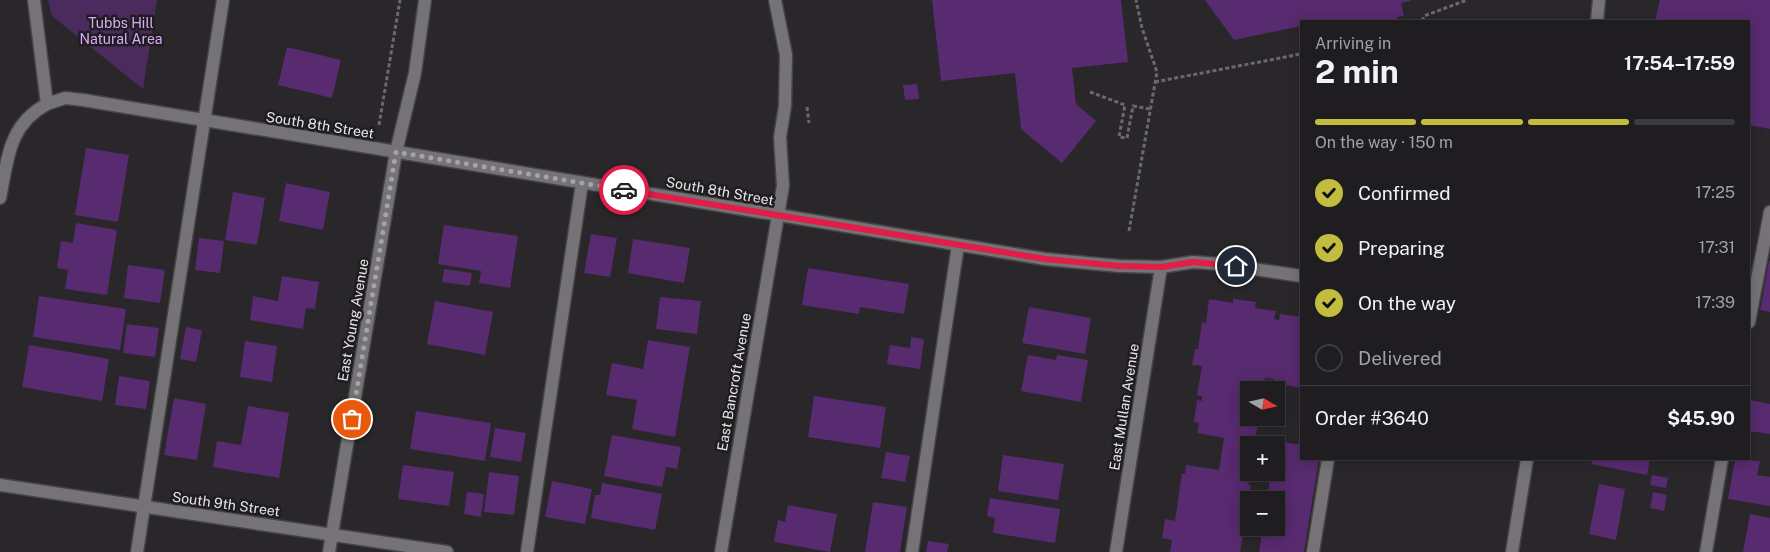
<!DOCTYPE html>
<html lang="en">
<head>
<meta charset="utf-8">
<style>
	:root { --surface:#1f1d20; --page:#2c2a2d; --text:#f1f3f6; --muted:#a1a2a5; --line:#3c3b3e; --accent:#c3bd3f }
	body { margin:0; font-family:"Public Sans",sans-serif; background:var(--page); color:var(--text); height:100vh; display:flex; flex-direction:column; font-size:19px; white-space:nowrap }
	* { box-sizing:border-box; margin:0 }
	p { font-size:16px; color:var(--muted) }
	.icon { flex:none; width:28px; height:28px; fill:none; stroke:currentColor; stroke-width:2; stroke-linecap:round; stroke-linejoin:round }
	.map { position:relative; flex:1; overflow:hidden }
	.panel { position:absolute; left:1300px; top:20px; width:450px; height:440px; display:flex; flex-direction:column; background:var(--surface); border-radius:0px; box-shadow:0 2px 12px #0003,0 0 0 1px var(--line) }
	.panel>* { flex:none }
	.needle { width:32px; rotate:99deg }
	.buttons { position:absolute; left:1240px; top:381px; display:grid; gap:10px }
	.buttons a { display:grid; place-items:center; width:45px; height:45px; border-radius:0px; background:var(--surface); box-shadow:0 2px 12px #0003,0 0 0 1px var(--line); font-size:25px }
	.pin { position:absolute; display:grid; place-items:center; width:42px; height:42px; color:#fff; margin:-21px; border:2px solid #fff; border-radius:50%; box-shadow:0 1px 5px #0007 }
	.courier { position:absolute; display:grid; place-items:center; width:50px; height:50px; margin:-25px; border:4px solid #e11d48; border-radius:50%; background:#fff; color:#222; box-shadow:0 1px 6px #0007 }
	.overview em { font-style:normal; font-weight:700 }
	.overview div { display:flex; flex-direction:column-reverse }
	.overview { display:flex; align-items:center; justify-content:space-between; height:85px; padding:0 15px }
	h1 { font-size:32px; font-weight:700; line-height:38px }
	.bar { display:grid; grid-template-columns:repeat(4,1fr); gap:8px 5px; align-content:center; height:60px; padding:0 15px }
	.bar i { height:6px; border-radius:4px; background:var(--line) }
	.bar .current { background:var(--accent) }
	.bar p { grid-column:span 4 }
	.line { display:flex; align-items:center; gap:12px; padding:0 15px; border-top:1px solid var(--line) }
	.line div { flex:1 }
	ol { padding:0 15px; list-style:none }
	li { display:flex; align-items:center; gap:15px; height:55px }
	li p { margin-inline-start:auto }
	li .icon { padding:5px; border-radius:50%; background:var(--accent); color:#111; stroke-width:4 }
	li:last-child { color:var(--muted) }
	li i { width:28px; height:28px; border:2px solid var(--line); border-radius:50% }
	.map>svg:first-child { display:block }
	.green { fill:#4b2a5e }
	.building { fill:#582a70 }
	.lines { fill:none; stroke-linecap:round; stroke-linejoin:round }
	.minor-casing { stroke:#454346; stroke-width:15 }
	.path { stroke:#6b696c; stroke-width:3; stroke-dasharray:4 2.5; stroke-linecap:butt }
	.minor { stroke:#757376; stroke-width:12 }
	.done { stroke:#a5a3a6; stroke-width:5; stroke-dasharray:0 9 }
	.route { stroke:#e11d48; stroke-width:6 }
	.labels { text-anchor:middle; dominant-baseline:central; stroke-width:5; stroke-linejoin:round; paint-order:stroke }
	.park-label { font-size:14px; fill:#ddabfb; stroke:#1f1d20 }
	.street-label { font-size:14px; fill:#e8e6e8; stroke:#1f1d20 }
</style>
</head>
<body>
<div class="map">
<svg width="1770" height="552" viewBox="0 0 1770 552">
	<rect width="100%" height="100%" fill="#29272a"/>
	<!-- green -->
	<polygon class="green" points="48,0 157,0 143,89 52,16"/>
	<!-- building -->
	<g class="building">
		<polygon points="932,0 1121,0 1128,62 1072,68 1076,104 1096,121 1062,163 1021,129 1015,73 941,81"/>
		<polygon points="1205,0 1411,0 1411,1 1401,3 1404,16 1397,17 1398,21 1301,21 1301,26 1234,40"/>
		<polygon points="1660,0 1770,0 1770,129 1749,125 1749,21 1655,21"/>
		<polygon points="287,47 341,60 332,98 278,85"/>
		<polygon points="917,84 919,99 905,100 903,85"/>
		<polygon points="86,148 129,155 118,222 75,215"/>
		<polygon points="286,183 330,192 323,230 279,221"/>
		<polygon points="233,192 265,198 257,245 225,240"/>
		<polygon points="76,223 117,230 107,295 65,289 68,270 57,268 61,241 73,243"/>
		<polygon points="444,225 518,236 510,288 479,283 481,271 438,264"/>
		<polygon points="591,234 617,238 610,277 584,273"/>
		<polygon points="199,238 224,241 220,273 195,270"/>
		<polygon points="633,239 690,248 684,283 628,273"/>
		<polygon points="1769,261 1770,261 1770,312 1760,310"/>
		<polygon points="128,265 165,270 160,303 124,298"/>
		<polygon points="808,268 909,284 904,314 860,307 859,314 802,305"/>
		<polygon points="444,269 472,273 470,286 442,282"/>
		<polygon points="282,276 319,282 315,309 306,308 303,329 250,320 253,296 278,301"/>
		<polygon points="39,296 126,309 120,350 33,337"/>
		<polygon points="660,297 701,301 697,334 656,329"/>
		<polygon points="1209,299 1233,303 1233,299 1256,302 1255,308 1276,311 1274,319 1279,320 1280,314 1301,317 1301,388 1274,383 1274,379 1265,378 1264,385 1267,385 1266,390 1249,390 1249,418 1259,418 1254,445 1249,445 1249,472 1252,472 1248,485 1251,485 1240,552 1170,552 1172,540 1162,538 1165,519 1175,521 1182,473 1185,474 1186,465 1219,470 1224,438 1197,433 1199,423 1194,422 1197,400 1202,401 1202,396 1197,395 1202,366 1192,365 1195,349 1198,349 1202,322 1206,323"/>
		<polygon points="435,301 493,312 485,355 427,344"/>
		<polygon points="1029,307 1091,318 1085,354 1022,343"/>
		<polygon points="127,324 159,328 155,357 123,353"/>
		<polygon points="186,327 202,330 196,362 180,359"/>
		<polygon points="911,337 924,339 920,369 887,364 890,345 910,348"/>
		<polygon points="648,340 690,347 675,437 632,429 637,400 606,395 612,363 643,369"/>
		<polygon points="245,341 277,346 272,382 240,377"/>
		<polygon points="29,345 109,359 102,401 22,387"/>
		<polygon points="1028,355 1056,360 1057,355 1088,360 1081,402 1021,391"/>
		<polygon points="119,376 150,381 146,409 115,405"/>
		<polygon points="814,396 886,407 880,448 808,437"/>
		<polygon points="174,398 206,404 197,460 164,455"/>
		<polygon points="1749,400 1770,404 1770,434 1749,431"/>
		<polygon points="248,406 289,413 279,478 213,467 217,441 241,445"/>
		<polygon points="416,411 491,423 485,461 410,449"/>
		<polygon points="495,428 526,433 521,462 490,457"/>
		<polygon points="612,435 681,447 677,469 666,467 662,487 604,476"/>
		<polygon points="1276,441 1301,445 1301,459 1319,459 1304,552 1259,552 1263,528 1276,528 1276,500 1267,500 1271,472 1276,472"/>
		<polygon points="886,452 910,456 905,482 881,478"/>
		<polygon points="1003,455 1064,464 1058,500 998,491"/>
		<polygon points="1593,459 1650,459 1647,475 1591,464"/>
		<polygon points="1735,459 1760,461 1757,475 1770,477 1770,506 1728,499"/>
		<polygon points="403,465 454,472 449,506 398,499"/>
		<polygon points="489,472 519,476 514,515 484,512"/>
		<polygon points="1652,475 1668,478 1666,488 1650,485"/>
		<polygon points="552,481 592,489 585,524 545,517"/>
		<polygon points="602,483 662,494 655,530 591,518 595,495 600,495"/>
		<polygon points="1599,484 1625,489 1616,540 1589,534"/>
		<polygon points="467,492 484,494 481,517 464,514"/>
		<polygon points="1653,492 1667,495 1664,511 1650,508"/>
		<polygon points="990,498 1060,509 1055,543 993,533 995,518 987,516"/>
		<polygon points="873,502 907,507 900,552 865,552"/>
		<polygon points="788,505 837,514 830,552 774,542 778,520 785,522"/>
		<polygon points="1750,514 1770,518 1770,552 1743,552"/>
		<polygon points="928,541 949,544 947,552 926,552"/>
	</g>
	<g class="lines">
		<!-- minor casing -->
		<g class="minor-casing">
			<g id="minor">
				<polyline points="1597,21 1599,0"/>
				<polyline points="47,104 65,98 83,100 1045,259 1119,266 1161,267 1193,262 1220,264 1301,276"/>
				<path d="M 0,198 C 8,159 8,125 47,104 L 34,0"/>
				<polyline points="1749,322 1770,212"/>
				<polyline points="0,485 447,552"/>
				<polyline points="137,552 223,0"/>
				<polyline points="329,552 396,152 415,73 425,0"/>
				<polyline points="527,552 582,183"/>
				<polyline points="721,552 783,186 780,137 785,106 786,55 775,0"/>
				<polyline points="912,552 958,245"/>
				<polyline points="1116,552 1161,267"/>
				<polyline points="1313,552 1328,459"/>
				<polyline points="1512,552 1527,459"/>
				<polyline points="1706,552 1722,459"/>
			</g>
		</g>
		<!-- path -->
		<g class="path">
			<polyline points="1422,21 1424,16 1467,0"/>
			<polyline points="1155,82 1301,54"/>
			<polyline points="1090,92 1125,105 1119,137 1127,138 1133,106 1150,109"/>
			<polyline points="807,107 809,123"/>
			<polyline points="379,125 400,0"/>
			<polyline points="1129,231 1157,72 1142,28 1136,0"/>
		</g>
		<!-- minor -->
		<use href="#minor" class="minor"/>
	</g>
	<g class="lines">
		<!-- done -->
		<polyline class="done" points="352,419 396,152 624,190"/>
		<!-- route -->
		<polyline class="route" points="624,190 1045,259 1119,266 1162,267 1193,262 1236,266"/>
	</g>
	<g class="labels">
		<!-- park labels -->
		<g class="park-label">
			<text x="121" y="23">Tubbs Hill<tspan x="121" dy="16">Natural Area</tspan></text>
		</g>
		<!-- street labels -->
		<g class="street-label">
			<text transform="translate(320 125) rotate(9)">South 8th Street</text>
			<text transform="translate(720 191) rotate(10)">South 8th Street</text>
			<text transform="translate(353 320) rotate(-80)">East Young Avenue</text>
			<text transform="translate(734 382) rotate(-80)">East Bancroft Avenue</text>
			<text transform="translate(1124 407) rotate(-81)">East Mullan Avenue</text>
			<text transform="translate(226 504) rotate(8)">South 9th Street</text>
		</g>
	</g>
</svg>
<div class="buttons">
<a><svg class="needle" viewBox="-14 -14 28 28"><path d="M0-13l5 13h-10z" fill="#e53935"/><path d="M0 13l5-13h-10z" fill="#a1a2a5"/></svg></a>
<a>+</a>
<a>−</a>
</div>
<div class="pin" style="left:352px;top:419px;background:#ea580c"><svg class="icon" aria-label="bag" viewBox="0 0 24 24"><path d="M5 8h14l-1 12H6zM9 8a3 3 0 0 1 6 0"/></svg></div>
<div class="pin" style="left:1236px;top:266px;background:#1f2937"><svg class="icon" aria-label="home" viewBox="0 0 24 24"><path d="M3 11l9-7 9 7M6 9v11h12V9"/></svg></div>
<div class="courier" style="left:624px;top:190px"><svg class="icon" aria-label="car" viewBox="0 0 24 24"><path d="M5 17H2v-5l4-1 3-4h7l3 4 3 1v5h-3M9 17h6M6 11h13"/><circle cx="7" cy="17" r="2"/><circle cx="17" cy="17" r="2"/></svg></div>
<section class="panel">
<div class="overview"><div><h1>2 min</h1><p>Arriving in</p></div><em>17:54–17:59</em></div>
<div class="bar"><i class="current"></i><i class="current"></i><i class="current"></i><i></i><p>On the way · 150 m</p></div>
<ol>
<li><svg class="icon" aria-label="check" viewBox="0 0 24 24"><path d="M5 12l5 5 9-10"/></svg>Confirmed<p>17:25</p></li>
<li><svg class="icon" aria-label="check" viewBox="0 0 24 24"><path d="M5 12l5 5 9-10"/></svg>Preparing<p>17:31</p></li>
<li><svg class="icon" aria-label="check" viewBox="0 0 24 24"><path d="M5 12l5 5 9-10"/></svg>On the way<p>17:39</p></li>
<li><i></i>Delivered</li>
</ol>
<div class="line" style="height:65px"><div>Order #3640</div><b>$45.90</b></div>
</section>
</div>
</body>
</html>
